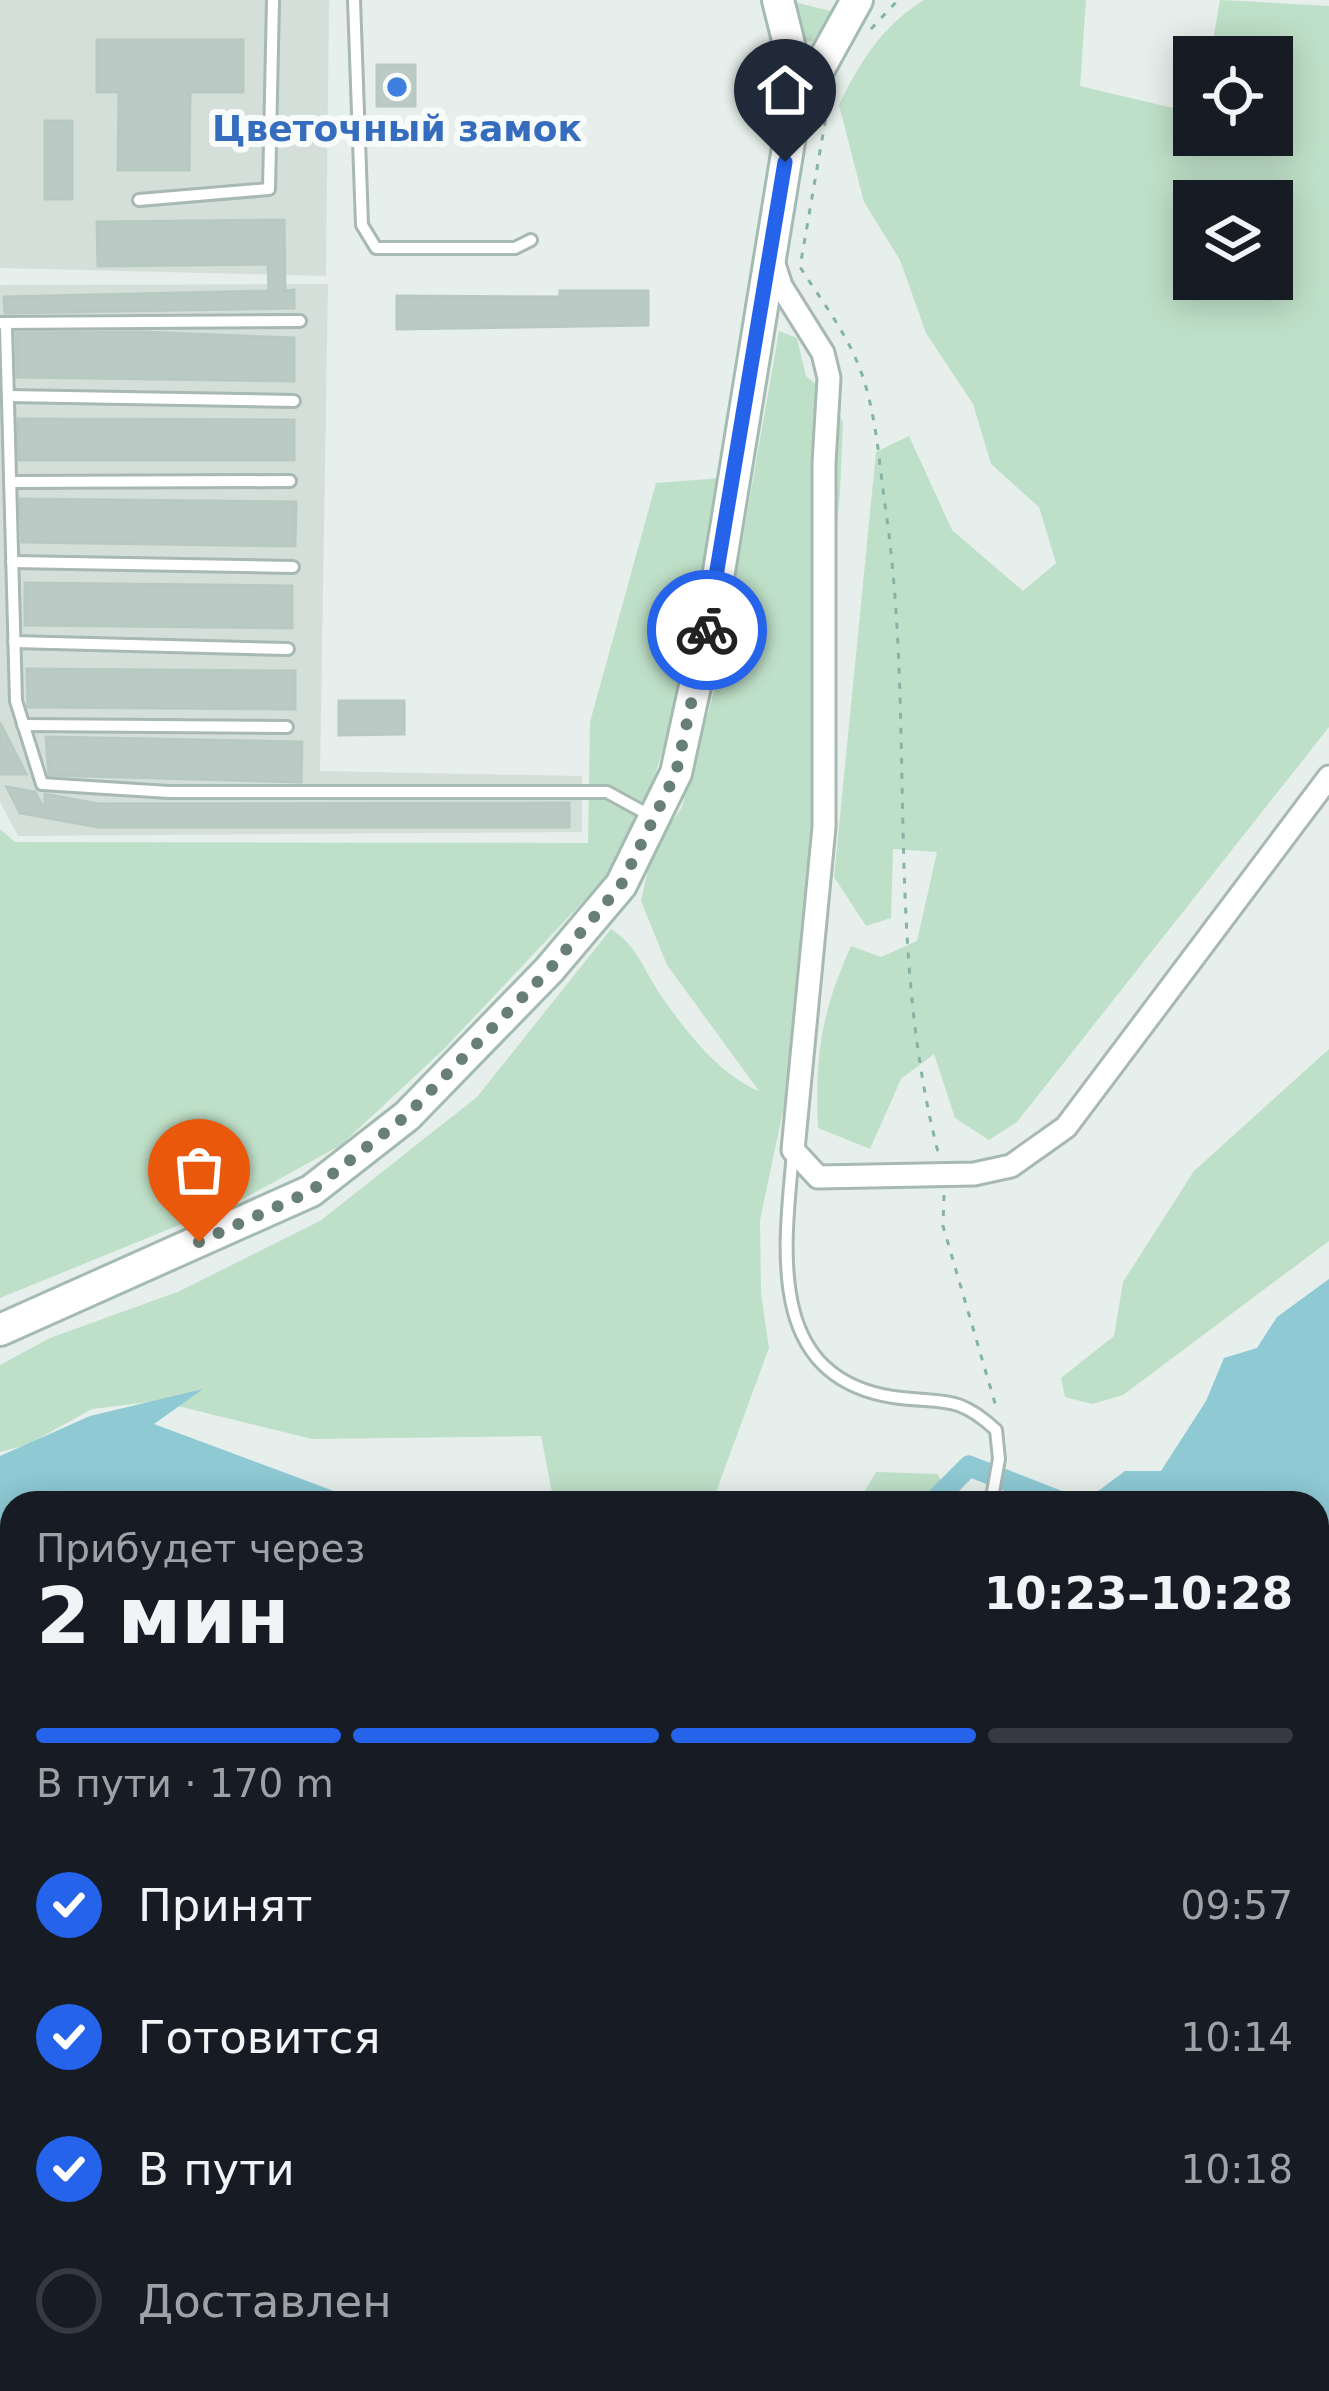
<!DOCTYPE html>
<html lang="ru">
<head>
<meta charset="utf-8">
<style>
	:root { --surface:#171b24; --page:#242831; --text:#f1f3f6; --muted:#9ea1a6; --line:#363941; --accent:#2563eb }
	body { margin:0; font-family:"DejaVu Sans",sans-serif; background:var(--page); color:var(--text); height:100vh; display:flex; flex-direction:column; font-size:45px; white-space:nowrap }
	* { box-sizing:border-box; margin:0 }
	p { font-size:39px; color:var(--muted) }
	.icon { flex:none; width:66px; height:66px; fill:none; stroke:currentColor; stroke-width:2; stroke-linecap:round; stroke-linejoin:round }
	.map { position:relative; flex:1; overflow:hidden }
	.details { position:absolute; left:0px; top:1491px; width:1329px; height:900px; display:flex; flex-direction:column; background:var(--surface); border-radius:36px 36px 0 0; box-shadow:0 6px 30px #0003 }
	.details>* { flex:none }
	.tools { position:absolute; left:1173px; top:36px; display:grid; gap:24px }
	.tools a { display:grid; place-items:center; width:120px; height:120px; border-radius:0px; background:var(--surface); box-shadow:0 6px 30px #0003; font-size:60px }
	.pin { position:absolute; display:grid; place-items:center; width:102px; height:102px; color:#fff; margin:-123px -51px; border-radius:50% 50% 50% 0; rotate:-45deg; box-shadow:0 0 12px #0007 }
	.pin .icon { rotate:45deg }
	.courier { position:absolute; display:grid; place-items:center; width:120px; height:120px; margin:-60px; border:9px solid #2563eb; border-radius:50%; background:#fff; color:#222; box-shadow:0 3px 15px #0007 }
	.overview em { font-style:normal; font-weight:600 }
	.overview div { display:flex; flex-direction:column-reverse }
	.overview { display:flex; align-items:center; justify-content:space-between; height:204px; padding:0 36px }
	h1 { font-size:78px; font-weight:600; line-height:90px }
	.bar { display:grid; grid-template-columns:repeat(4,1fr); gap:18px 12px; align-content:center; height:144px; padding:0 36px }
	.bar i { height:15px; border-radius:9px; background:var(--line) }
	.bar .current { background:var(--accent) }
	.bar p { grid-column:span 4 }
	ol { padding:0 36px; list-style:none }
	li { display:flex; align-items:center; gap:36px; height:132px }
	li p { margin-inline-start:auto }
	li .icon { padding:12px; border-radius:50%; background:var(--accent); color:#fff; stroke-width:4 }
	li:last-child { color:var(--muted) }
	li i { width:66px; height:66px; border:6px solid var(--line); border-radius:50% }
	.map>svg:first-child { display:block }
	.built { fill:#d4dfda }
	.green { fill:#bfe0c8; fill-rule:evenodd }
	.water { fill:#8ec9d4 }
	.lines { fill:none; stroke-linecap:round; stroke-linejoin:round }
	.canal { stroke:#8ec9d4; stroke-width:21 }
	.building { fill:#bbcac4; stroke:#b8c9c2; stroke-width:3 }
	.lane-casing { stroke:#a8b8b2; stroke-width:16 }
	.street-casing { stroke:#a8b8b2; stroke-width:27 }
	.secondary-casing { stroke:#a4bbb3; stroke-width:36 }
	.path { stroke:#86b3a5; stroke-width:3; stroke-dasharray:6 9; stroke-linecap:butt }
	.lane { stroke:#fff; stroke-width:10 }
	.street { stroke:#fff; stroke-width:21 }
	.secondary { stroke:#fff; stroke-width:30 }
	.done { stroke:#687f78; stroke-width:12; stroke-dasharray:0 21.6 }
	.route { stroke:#2563eb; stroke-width:15 }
	.shop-dot { fill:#3f7fe0; stroke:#f7fbf9; stroke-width:4.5 }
	.labels { text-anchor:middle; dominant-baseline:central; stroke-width:12; stroke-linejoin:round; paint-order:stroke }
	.shop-label { font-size:36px; font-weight:bold; fill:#366cbe; stroke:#f7fbf9 }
</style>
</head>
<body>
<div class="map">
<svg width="1329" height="2391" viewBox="0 0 1329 2391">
	<rect width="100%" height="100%" fill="#e6efeb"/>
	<!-- built -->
	<g class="built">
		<polygon points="0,0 329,0 326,276 0,268"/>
		<polygon points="328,284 320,771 582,776 582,832 18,836 0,802 0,285"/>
	</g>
	<!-- green -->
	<g class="green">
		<path d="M 924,0 L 1086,0 L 1080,86 L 1194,113 L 1194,135 L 1272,135 L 1272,57 L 1210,57 L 1220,0 L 1329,6 L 1329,727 L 1017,1122 L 989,1140 L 955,1118 L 934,1054 L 901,1079 L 870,1149 L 818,1128 C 815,1055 821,1013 851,946 L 881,957 L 917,941 L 937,852 L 893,849 L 891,918 L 866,926 L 834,877 L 876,452 L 909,436 L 952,530 L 1023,591 L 1056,563 L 1039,507 L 991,464 L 973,404 L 926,333 L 900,260 L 864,202 L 839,105 C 860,62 882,26 924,0 ZM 1194,201 L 1272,201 L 1272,279 L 1194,279 Z"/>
		<polygon points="790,1 835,12 812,42 798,38"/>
		<path d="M 779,331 L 797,338 L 806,376 L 830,395 L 843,423 L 840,491 L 791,1073 L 760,1220 L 761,1293 L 769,1348 L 712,1503 L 554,1503 L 541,1436 L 312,1439 L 157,1401 L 92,1409 L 27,1445 L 0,1452 L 0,1365 L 50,1338 L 180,1291 L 320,1221 L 477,1097 L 611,929 C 638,946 644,971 662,997 C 687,1033 719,1074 759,1091 L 667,965 L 641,901 L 652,851 L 682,807 L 719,673 Z"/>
		<polygon points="721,478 681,691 650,791 609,874 444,1049 341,1145 243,1199 0,1298 0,829 15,842 588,843 590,722 656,483"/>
		<polygon points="1329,1049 1329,1241 1123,1395 1092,1404 1065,1397 1061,1378 1114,1336 1123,1282 1194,1171"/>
		<polygon points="876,1472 938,1474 948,1503 858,1503"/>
		<polygon points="12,1679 12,1935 0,1940 0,1682"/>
		<polygon points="12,2004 12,2148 0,2150 0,2015"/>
		<polygon points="12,2219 12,2379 600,2379 622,2391 0,2391 0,2221"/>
		<polygon points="753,2379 1019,2379 1027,2391 772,2391"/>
	</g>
	<!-- water -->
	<g class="water">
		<polygon points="1329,1279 1329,1888 1317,1873 1317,1503 1082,1503 1125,1471 1161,1471 1206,1401 1224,1358 1257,1348 1277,1317"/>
		<polygon points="203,1389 154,1424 366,1503 12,1503 12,1599 0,1603 0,1456 90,1416"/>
		<polygon points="1317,2308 1329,2310 1329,2391 1053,2391 1047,2379 1317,2379"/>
	</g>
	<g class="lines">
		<!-- canal -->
		<polyline class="canal" points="932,1503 969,1466 1064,1503"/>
	</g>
	<!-- building -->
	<g class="building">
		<polygon points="97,40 243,40 243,92 190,92 189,170 118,170 119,92 97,92"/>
		<rect x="377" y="65" width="38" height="41"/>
		<rect x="45" y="121" width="27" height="78"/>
		<polygon points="284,220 285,291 294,290 294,308 5,313 4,297 269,291 268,264 98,266 97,222"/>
		<polygon points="560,291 648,291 648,325 397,329 397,296 560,297"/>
		<polygon points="142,332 294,338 294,381 17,377 16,333"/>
		<polygon points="18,419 294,420 294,460 19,460"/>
		<polygon points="20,499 296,502 295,546 22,542"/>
		<polygon points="25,583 292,586 292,628 25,625"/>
		<polygon points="27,669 295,671 295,709 28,707"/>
		<polygon points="339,701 404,701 404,734 339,735"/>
		<polygon points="0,723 26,774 0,774"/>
		<polygon points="46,737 302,742 301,782 49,775"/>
		<polygon points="7,787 35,792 45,811 45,794 98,804 569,803 569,827 98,827 20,813"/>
	</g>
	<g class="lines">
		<!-- lane casing -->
		<g class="lane-casing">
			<g id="lane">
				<polyline points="354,0 362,225 376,248 515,248 531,240"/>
				<polyline points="139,200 269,189 273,0"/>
				<polyline points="0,323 300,321"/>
				<polyline points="6,327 16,701 42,784 169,792 607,792 651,816"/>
				<polyline points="8,396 294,401"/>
				<polyline points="10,482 290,481"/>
				<polyline points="12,562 293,567"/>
				<polyline points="14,642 288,649"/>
				<polyline points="23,725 287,727"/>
				<path d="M 793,1153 C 784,1251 766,1377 893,1397 C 942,1404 956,1393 996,1430 L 999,1459 L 991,1503"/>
				<polyline points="1317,1935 1329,1949"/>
				<polyline points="0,1962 12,1955"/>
			</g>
		</g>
		<!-- street casing -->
		<g class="street-casing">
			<polyline id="street" points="772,258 781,286 823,353 829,378 824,463 824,827 793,1150 818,1177 974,1174 1011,1166 1066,1127 1329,777"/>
		</g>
		<!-- secondary casing -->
		<g class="secondary-casing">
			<g id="secondary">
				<polyline points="795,112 857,0"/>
				<polyline points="0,1330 311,1191 407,1116 549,970 621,885 676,773 716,590 793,117 789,44 778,0"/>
				<polyline points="0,2187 12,2186"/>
				<polyline points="670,2379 692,2391"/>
			</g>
		</g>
		<!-- path -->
		<g class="path">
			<polyline points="871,29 898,0"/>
			<path d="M 828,105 L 800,267 C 821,300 846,332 860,369 C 877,414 879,465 886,512 C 916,725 884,946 939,1156"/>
			<polyline points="944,1195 943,1226 997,1410"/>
		</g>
		<!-- lane -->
		<use href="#lane" class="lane"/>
		<!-- street -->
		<use href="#street" class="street"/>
		<!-- secondary -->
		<use href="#secondary" class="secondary"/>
	</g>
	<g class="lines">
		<!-- done -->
		<polyline class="done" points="199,1242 311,1191 406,1116 549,970 621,885 676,773 707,630"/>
		<!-- route -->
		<polyline class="route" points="707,630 785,162"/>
	</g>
	<!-- markers -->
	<circle class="shop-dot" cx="397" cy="87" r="12"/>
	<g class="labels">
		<!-- shop labels -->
		<g class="shop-label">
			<text x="397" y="128">Цветочный замок</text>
		</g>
	</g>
</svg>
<div class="tools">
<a><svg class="icon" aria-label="locate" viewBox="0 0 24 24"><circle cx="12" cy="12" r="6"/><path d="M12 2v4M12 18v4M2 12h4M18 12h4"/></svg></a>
<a><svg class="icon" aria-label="layers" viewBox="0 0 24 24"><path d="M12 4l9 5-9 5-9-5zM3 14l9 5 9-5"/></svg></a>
</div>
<div class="pin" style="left:199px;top:1242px;background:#ea580c"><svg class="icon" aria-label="bag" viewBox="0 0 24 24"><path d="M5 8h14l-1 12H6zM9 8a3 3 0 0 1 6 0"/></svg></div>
<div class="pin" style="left:785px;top:162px;background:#1f2937"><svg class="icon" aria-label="home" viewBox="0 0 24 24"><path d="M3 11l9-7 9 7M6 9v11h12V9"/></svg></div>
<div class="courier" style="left:707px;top:630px"><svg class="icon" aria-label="bike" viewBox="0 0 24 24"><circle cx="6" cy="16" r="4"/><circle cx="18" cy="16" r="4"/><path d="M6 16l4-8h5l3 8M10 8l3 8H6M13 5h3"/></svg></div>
<section class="details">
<div class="overview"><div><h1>2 мин</h1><p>Прибудет через</p></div><em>10:23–10:28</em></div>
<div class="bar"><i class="current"></i><i class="current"></i><i class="current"></i><i></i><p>В пути · 170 m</p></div>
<ol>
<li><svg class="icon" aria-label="check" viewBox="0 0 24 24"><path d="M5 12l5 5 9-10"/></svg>Принят<p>09:57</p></li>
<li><svg class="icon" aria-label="check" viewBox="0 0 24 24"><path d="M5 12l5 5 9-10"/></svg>Готовится<p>10:14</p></li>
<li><svg class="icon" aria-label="check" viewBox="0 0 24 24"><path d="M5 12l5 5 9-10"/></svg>В пути<p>10:18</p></li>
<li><i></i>Доставлен</li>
</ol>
</section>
</div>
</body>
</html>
